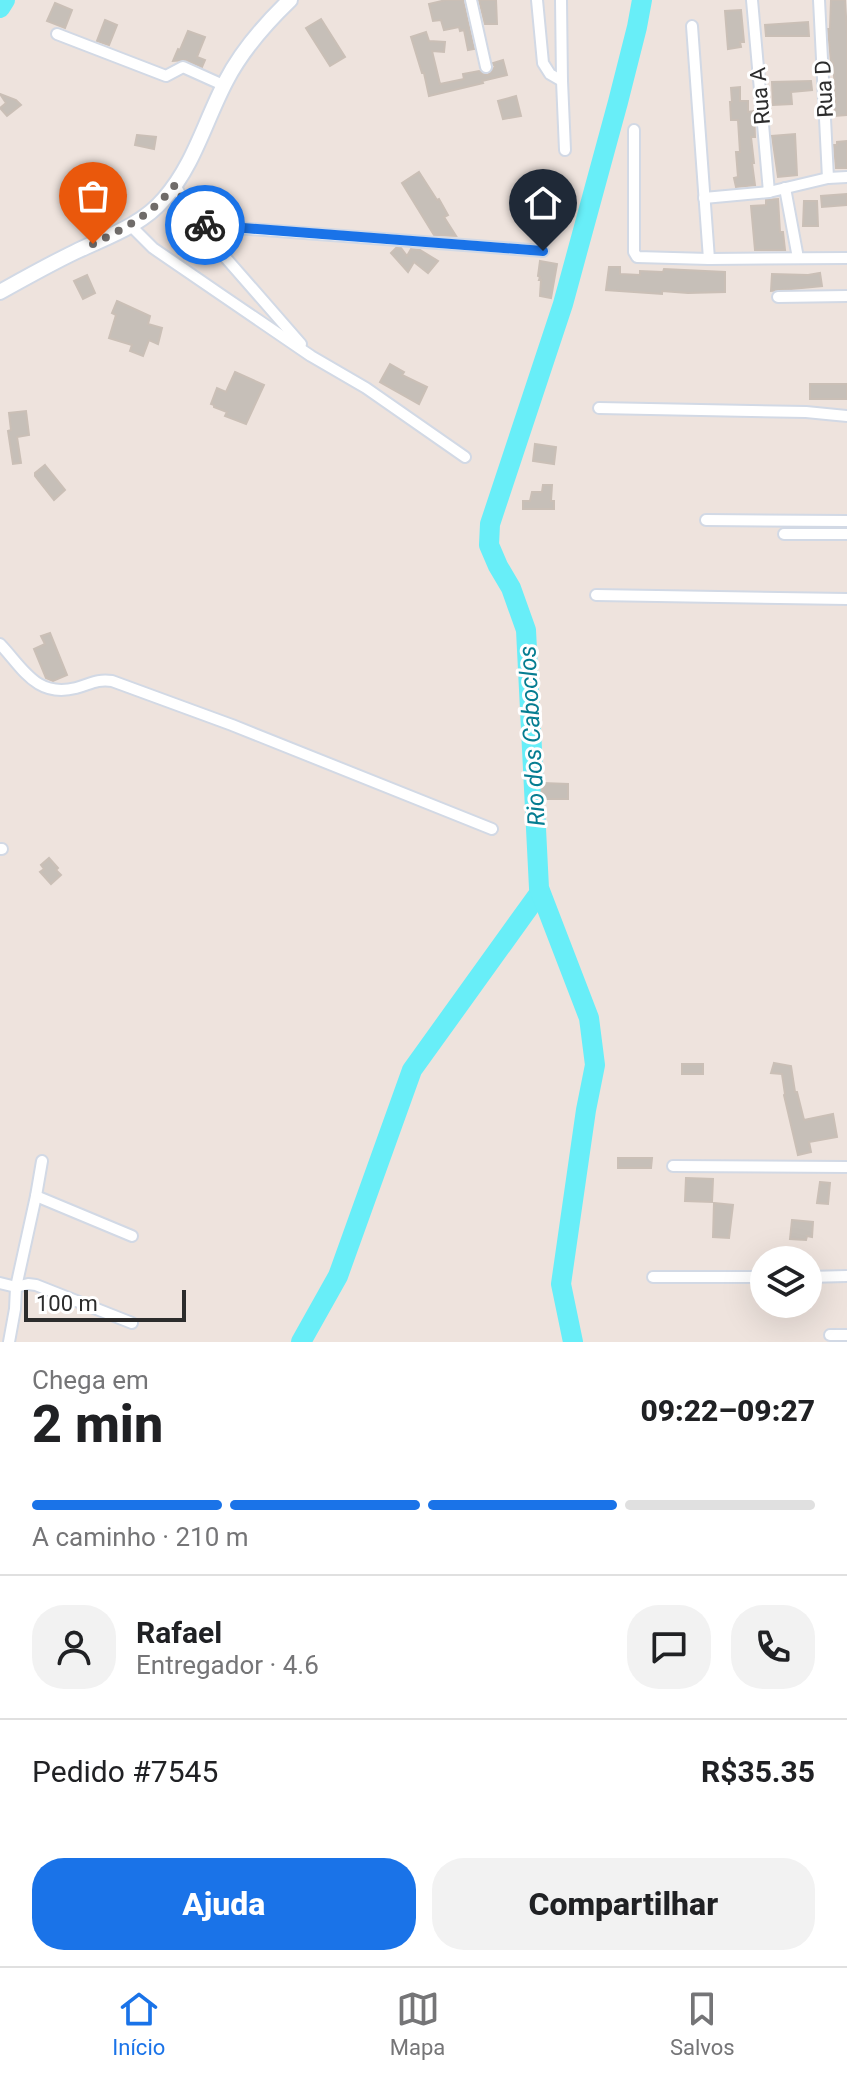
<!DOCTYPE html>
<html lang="pt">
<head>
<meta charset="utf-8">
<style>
	:root { --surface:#fff; --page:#f2f2f2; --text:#202124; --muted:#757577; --line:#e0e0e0; --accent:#1a73e8 }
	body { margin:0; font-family:Roboto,sans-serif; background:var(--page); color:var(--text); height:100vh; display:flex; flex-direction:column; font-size:30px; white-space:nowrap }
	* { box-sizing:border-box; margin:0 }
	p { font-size:26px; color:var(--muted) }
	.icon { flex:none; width:44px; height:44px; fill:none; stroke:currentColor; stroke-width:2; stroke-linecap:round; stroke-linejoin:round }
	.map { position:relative; height:1342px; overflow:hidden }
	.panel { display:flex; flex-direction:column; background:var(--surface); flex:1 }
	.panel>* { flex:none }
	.buttons { position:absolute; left:750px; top:1246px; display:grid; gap:16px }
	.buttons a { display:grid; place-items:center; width:72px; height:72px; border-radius:50%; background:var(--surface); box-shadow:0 8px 32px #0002; font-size:40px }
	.scale { position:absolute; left:24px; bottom:20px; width:162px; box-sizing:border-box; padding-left:8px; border:4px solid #2c2c2c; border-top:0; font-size:22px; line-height:28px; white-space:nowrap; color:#2c2c2c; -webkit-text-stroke:6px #fff; paint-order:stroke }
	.pin { position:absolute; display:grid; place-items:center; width:68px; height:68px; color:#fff; margin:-82px -34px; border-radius:50% 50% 50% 0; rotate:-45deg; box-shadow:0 0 8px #0007 }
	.pin .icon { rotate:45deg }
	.courier { position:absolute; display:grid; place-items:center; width:80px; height:80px; margin:-40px; border:6px solid #1a73e8; border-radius:50%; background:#fff; color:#222; box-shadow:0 2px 10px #0007 }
	.summary em { font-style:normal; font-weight:800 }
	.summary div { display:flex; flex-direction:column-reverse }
	.summary { display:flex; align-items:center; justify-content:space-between; height:136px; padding:0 32px }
	h1 { font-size:52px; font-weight:800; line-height:60px }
	.bar { display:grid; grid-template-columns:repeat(4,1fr); gap:12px 8px; align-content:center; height:96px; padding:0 32px }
	.bar i { height:10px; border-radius:6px; background:var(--line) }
	.bar .on { background:var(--accent) }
	.bar p { grid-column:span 4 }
	.line { display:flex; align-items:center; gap:20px; padding:0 32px; border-top:2px solid var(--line) }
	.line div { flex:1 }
	.round { display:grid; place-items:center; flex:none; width:84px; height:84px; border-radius:32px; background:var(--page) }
	.primary-button { display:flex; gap:16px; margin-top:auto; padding:16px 32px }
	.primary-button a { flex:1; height:92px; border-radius:32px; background:var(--accent); color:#fff; font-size:32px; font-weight:800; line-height:92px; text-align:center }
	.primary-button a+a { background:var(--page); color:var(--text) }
	.menu { display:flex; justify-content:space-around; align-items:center; height:112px; border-top:2px solid var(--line); background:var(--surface); font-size:22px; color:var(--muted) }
	.menu a { display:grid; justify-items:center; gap:4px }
	.menu .on { color:var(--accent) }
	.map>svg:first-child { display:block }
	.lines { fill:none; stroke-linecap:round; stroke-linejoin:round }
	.river { stroke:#68eef8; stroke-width:20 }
	.building { fill:#c6bfb8; stroke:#cabfb6; stroke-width:2 }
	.street-casing { stroke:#d2d9e5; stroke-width:14 }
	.secondary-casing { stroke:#d2d9e5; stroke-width:18 }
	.street { stroke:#fff; stroke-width:10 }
	.secondary { stroke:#fff; stroke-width:14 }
	.done { stroke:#706c6a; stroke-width:8; stroke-dasharray:0 14.4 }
	.route { stroke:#1a73e8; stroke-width:10 }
	.labels { text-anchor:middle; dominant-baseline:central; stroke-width:6; stroke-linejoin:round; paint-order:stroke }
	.street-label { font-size:22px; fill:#2c2c2c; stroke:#fff }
	.water-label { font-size:24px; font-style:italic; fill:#057d91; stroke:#fff }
</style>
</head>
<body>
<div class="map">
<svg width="847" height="1342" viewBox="0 0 847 1342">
	<rect width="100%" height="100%" fill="#eee3dd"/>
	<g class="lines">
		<!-- river -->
		<g class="river">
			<polyline points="0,8 5,0"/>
			<polyline points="301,1342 338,1276 412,1070 540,892"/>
			<polyline points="573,1342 561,1284 586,1110 595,1065 589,1018 539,888 526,630 511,588 498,566 489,545 490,524 563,304 618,102 637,27 642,0"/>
		</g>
	</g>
	<!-- building -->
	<g class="building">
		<polygon points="446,0 463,0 474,49 468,50 464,30 460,31 459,27 444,30 441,20 433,21 429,4"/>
		<polygon points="479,0 496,0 497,24 485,24"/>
		<polygon points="831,0 845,0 847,33 847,115 835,116 834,103 836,103 833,62 831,62 828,29 830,29"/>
		<polygon points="55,3 72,10 65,28 47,21"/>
		<polygon points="741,10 744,42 740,42 741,47 728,49 725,11"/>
		<polygon points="321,19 345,57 330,66 306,28"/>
		<polygon points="105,20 117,25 109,45 97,41"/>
		<polygon points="808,22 809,36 766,36 765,25"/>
		<polygon points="188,31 205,37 197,57 205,60 202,67 186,60 173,61 178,49 180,50"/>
		<polygon points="426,32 429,41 445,42 444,52 432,51 440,84 464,79 463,74 479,71 483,74 488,75 495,67 493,63 503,60 507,75 482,81 483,83 429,96 424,73 422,73 411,37"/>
		<polygon points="811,81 812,90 791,92 792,104 773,105 772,82"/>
		<polygon points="740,87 740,101 748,101 748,112 754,111 755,137 751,137 754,163 752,163 755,185 736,187 734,178 738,177 736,152 740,152 738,120 731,120 730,102 732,102 731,88"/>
		<polygon points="0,94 16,100 21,105 7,116 0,108 6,103"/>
		<polygon points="516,96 521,116 503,119 498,101"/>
		<polygon points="795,134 797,175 778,177 772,136"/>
		<polygon points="137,135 156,137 154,149 135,145"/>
		<polygon points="847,141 847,168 836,168 834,145 837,145 837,142"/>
		<polygon points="100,169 114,175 108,187 126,195 120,207 89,194"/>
		<polygon points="419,172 437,200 439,199 448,215 444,217 456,236 434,235 402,183"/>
		<polygon points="533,191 539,211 528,214 524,194"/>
		<polygon points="847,194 847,205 822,207 821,196"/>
		<polygon points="778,199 780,232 783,232 785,250 755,250 751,206 766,205 766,200"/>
		<polygon points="804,201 817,201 818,226 803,226"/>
		<polygon points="396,248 401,248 407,256 411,249 420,250 438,261 428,273 414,262 408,272 391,253"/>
		<polygon points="540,261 557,264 551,298 540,296 541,280 539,280 540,277 538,276"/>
		<polygon points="609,267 620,267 620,274 640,275 640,271 663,272 664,269 725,272 725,292 688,293 662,291 662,294 606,290"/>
		<polygon points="820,273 822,286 771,291 772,274 808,275"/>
		<polygon points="87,275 95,293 83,299 74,281"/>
		<polygon points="117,301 150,316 148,324 162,328 158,344 149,340 143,356 130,351 132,345 109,338 116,315 112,313"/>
		<polygon points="390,364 404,372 402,375 427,387 419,404 380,382"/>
		<polygon points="235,372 264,385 246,424 225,416 227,412 214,407 214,405 211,404 217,388 226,392"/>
		<rect x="810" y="384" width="37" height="15"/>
		<polygon points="26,411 29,435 17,437 21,463 13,464 8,431 11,430 9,413"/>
		<polygon points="535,444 556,447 554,464 533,461"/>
		<polygon points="45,465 65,490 54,500 35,476 35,473"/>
		<polygon points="543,485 552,485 551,501 554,501 554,509 523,509 523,501 530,501 532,492 542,492"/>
		<polygon points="50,633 67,675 53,681 46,678 34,649 45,644 41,636"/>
		<polygon points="542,783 568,784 568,799 541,799"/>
		<polygon points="49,858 58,868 56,870 61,875 51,884 40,872 44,869 41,865"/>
		<polygon points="774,1063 791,1066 795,1092 797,1092 804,1120 833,1114 837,1137 809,1142 811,1152 798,1155 784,1095 785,1094 782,1074 771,1073"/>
		<rect x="682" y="1064" width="21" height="10"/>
		<polygon points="618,1158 652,1158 651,1168 618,1168"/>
		<polygon points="686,1178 713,1179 712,1202 685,1201"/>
		<polygon points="820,1182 830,1183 828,1204 817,1203"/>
		<polygon points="714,1203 733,1205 729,1238 713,1237"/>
		<polygon points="792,1220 813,1222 812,1237 807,1236 806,1240 790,1239"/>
	</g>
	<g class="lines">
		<!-- street casing -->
		<g class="street-casing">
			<g id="street">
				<polyline points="471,0 486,67"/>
				<polyline points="537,0 543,63 550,74 562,81 565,150"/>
				<polyline points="561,0 562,81"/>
				<polyline points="752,0 769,192"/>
				<polyline points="819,0 828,178"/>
				<polyline points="692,26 709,259"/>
				<polyline points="57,34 166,76 183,67 223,85"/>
				<polyline points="634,130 634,252 637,257 709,259 847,258"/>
				<polyline points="175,185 197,225 543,251"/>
				<polyline points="785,188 798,258"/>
				<polyline points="704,198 769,192 828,178 847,177"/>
				<polyline points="197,225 301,344"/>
				<polyline points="131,226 153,248 223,296 311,356 366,388 465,457"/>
				<polyline points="778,297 847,296"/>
				<polyline points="599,408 806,412 847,416"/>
				<polyline points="706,520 847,521"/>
				<polyline points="784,534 847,534"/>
				<polyline points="596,595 847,599"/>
				<path d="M 0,644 C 23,668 36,698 76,688 C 91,684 96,679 112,681 L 232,725 L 492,829"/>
				<polyline points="0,849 2,849"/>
				<polyline points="673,1166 847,1167"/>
				<polyline points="36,1196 132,1236"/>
				<polyline points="653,1277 764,1277"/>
				<polyline points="808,1277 847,1276"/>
				<polyline points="0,1283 16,1287 28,1284 36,1285 132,1323"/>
				<polyline points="830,1335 847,1335"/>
				<polyline points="9,1342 15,1309 16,1287 36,1196 42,1161"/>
			</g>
		</g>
		<!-- secondary casing -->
		<g class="secondary-casing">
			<path id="secondary" d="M 0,292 C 25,278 50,264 75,252 C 106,237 141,226 164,199 C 194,165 205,121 226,81 C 242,50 265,24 290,0"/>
		</g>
		<!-- street -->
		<use href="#street" class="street"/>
		<!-- secondary -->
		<use href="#secondary" class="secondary"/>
	</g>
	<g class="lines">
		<!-- done -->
		<path class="done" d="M 93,244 C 127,227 151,215 175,185 L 197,225 L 205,225"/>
		<!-- route -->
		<polyline class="route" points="205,225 543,251"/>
	</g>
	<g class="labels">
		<!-- street labels -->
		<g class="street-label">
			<text transform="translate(824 89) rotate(-93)">Rua D</text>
			<text transform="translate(760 96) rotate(-95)">Rua A</text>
		</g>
		<!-- water labels -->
		<g class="water-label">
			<text transform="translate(532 736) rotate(-93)">Rio dos Caboclos</text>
		</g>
	</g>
</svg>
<div class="buttons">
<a><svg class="icon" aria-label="layers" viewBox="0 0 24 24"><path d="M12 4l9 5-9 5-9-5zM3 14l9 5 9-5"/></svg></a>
</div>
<div class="scale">100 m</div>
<div class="pin" style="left:93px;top:244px;background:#ea580c"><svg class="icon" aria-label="bag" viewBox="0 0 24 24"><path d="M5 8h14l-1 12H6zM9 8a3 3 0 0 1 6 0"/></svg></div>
<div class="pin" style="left:543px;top:251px;background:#1f2937"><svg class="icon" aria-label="home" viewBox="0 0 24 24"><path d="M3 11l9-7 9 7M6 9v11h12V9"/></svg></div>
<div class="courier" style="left:205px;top:225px"><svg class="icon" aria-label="bike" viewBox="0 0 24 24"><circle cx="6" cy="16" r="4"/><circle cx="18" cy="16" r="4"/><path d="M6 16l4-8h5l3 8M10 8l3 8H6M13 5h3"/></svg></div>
</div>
<section class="panel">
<div class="summary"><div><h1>2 min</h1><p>Chega em</p></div><em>09:22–09:27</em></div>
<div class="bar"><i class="on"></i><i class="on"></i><i class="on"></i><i></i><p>A caminho · 210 m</p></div>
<div class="line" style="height:144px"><a class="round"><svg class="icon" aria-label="person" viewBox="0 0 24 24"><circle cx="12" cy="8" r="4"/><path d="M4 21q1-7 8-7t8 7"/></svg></a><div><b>Rafael</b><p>Entregador · 4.6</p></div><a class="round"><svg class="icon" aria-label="chat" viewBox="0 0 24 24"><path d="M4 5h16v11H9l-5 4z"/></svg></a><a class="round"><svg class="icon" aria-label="phone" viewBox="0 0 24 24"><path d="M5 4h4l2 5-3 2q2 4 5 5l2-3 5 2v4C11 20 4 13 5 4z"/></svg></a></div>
<div class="line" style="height:104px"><div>Pedido #7545</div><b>R$35.35</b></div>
<div class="primary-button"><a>Ajuda</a><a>Compartilhar</a></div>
</section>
<nav class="menu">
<a class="on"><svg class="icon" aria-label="home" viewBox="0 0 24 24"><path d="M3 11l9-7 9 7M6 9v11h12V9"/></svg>Início</a>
<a><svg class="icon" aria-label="map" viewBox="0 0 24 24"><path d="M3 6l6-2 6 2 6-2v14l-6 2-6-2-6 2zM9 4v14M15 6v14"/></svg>Mapa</a>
<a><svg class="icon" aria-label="saved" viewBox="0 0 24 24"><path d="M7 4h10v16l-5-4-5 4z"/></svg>Salvos</a>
</nav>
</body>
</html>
